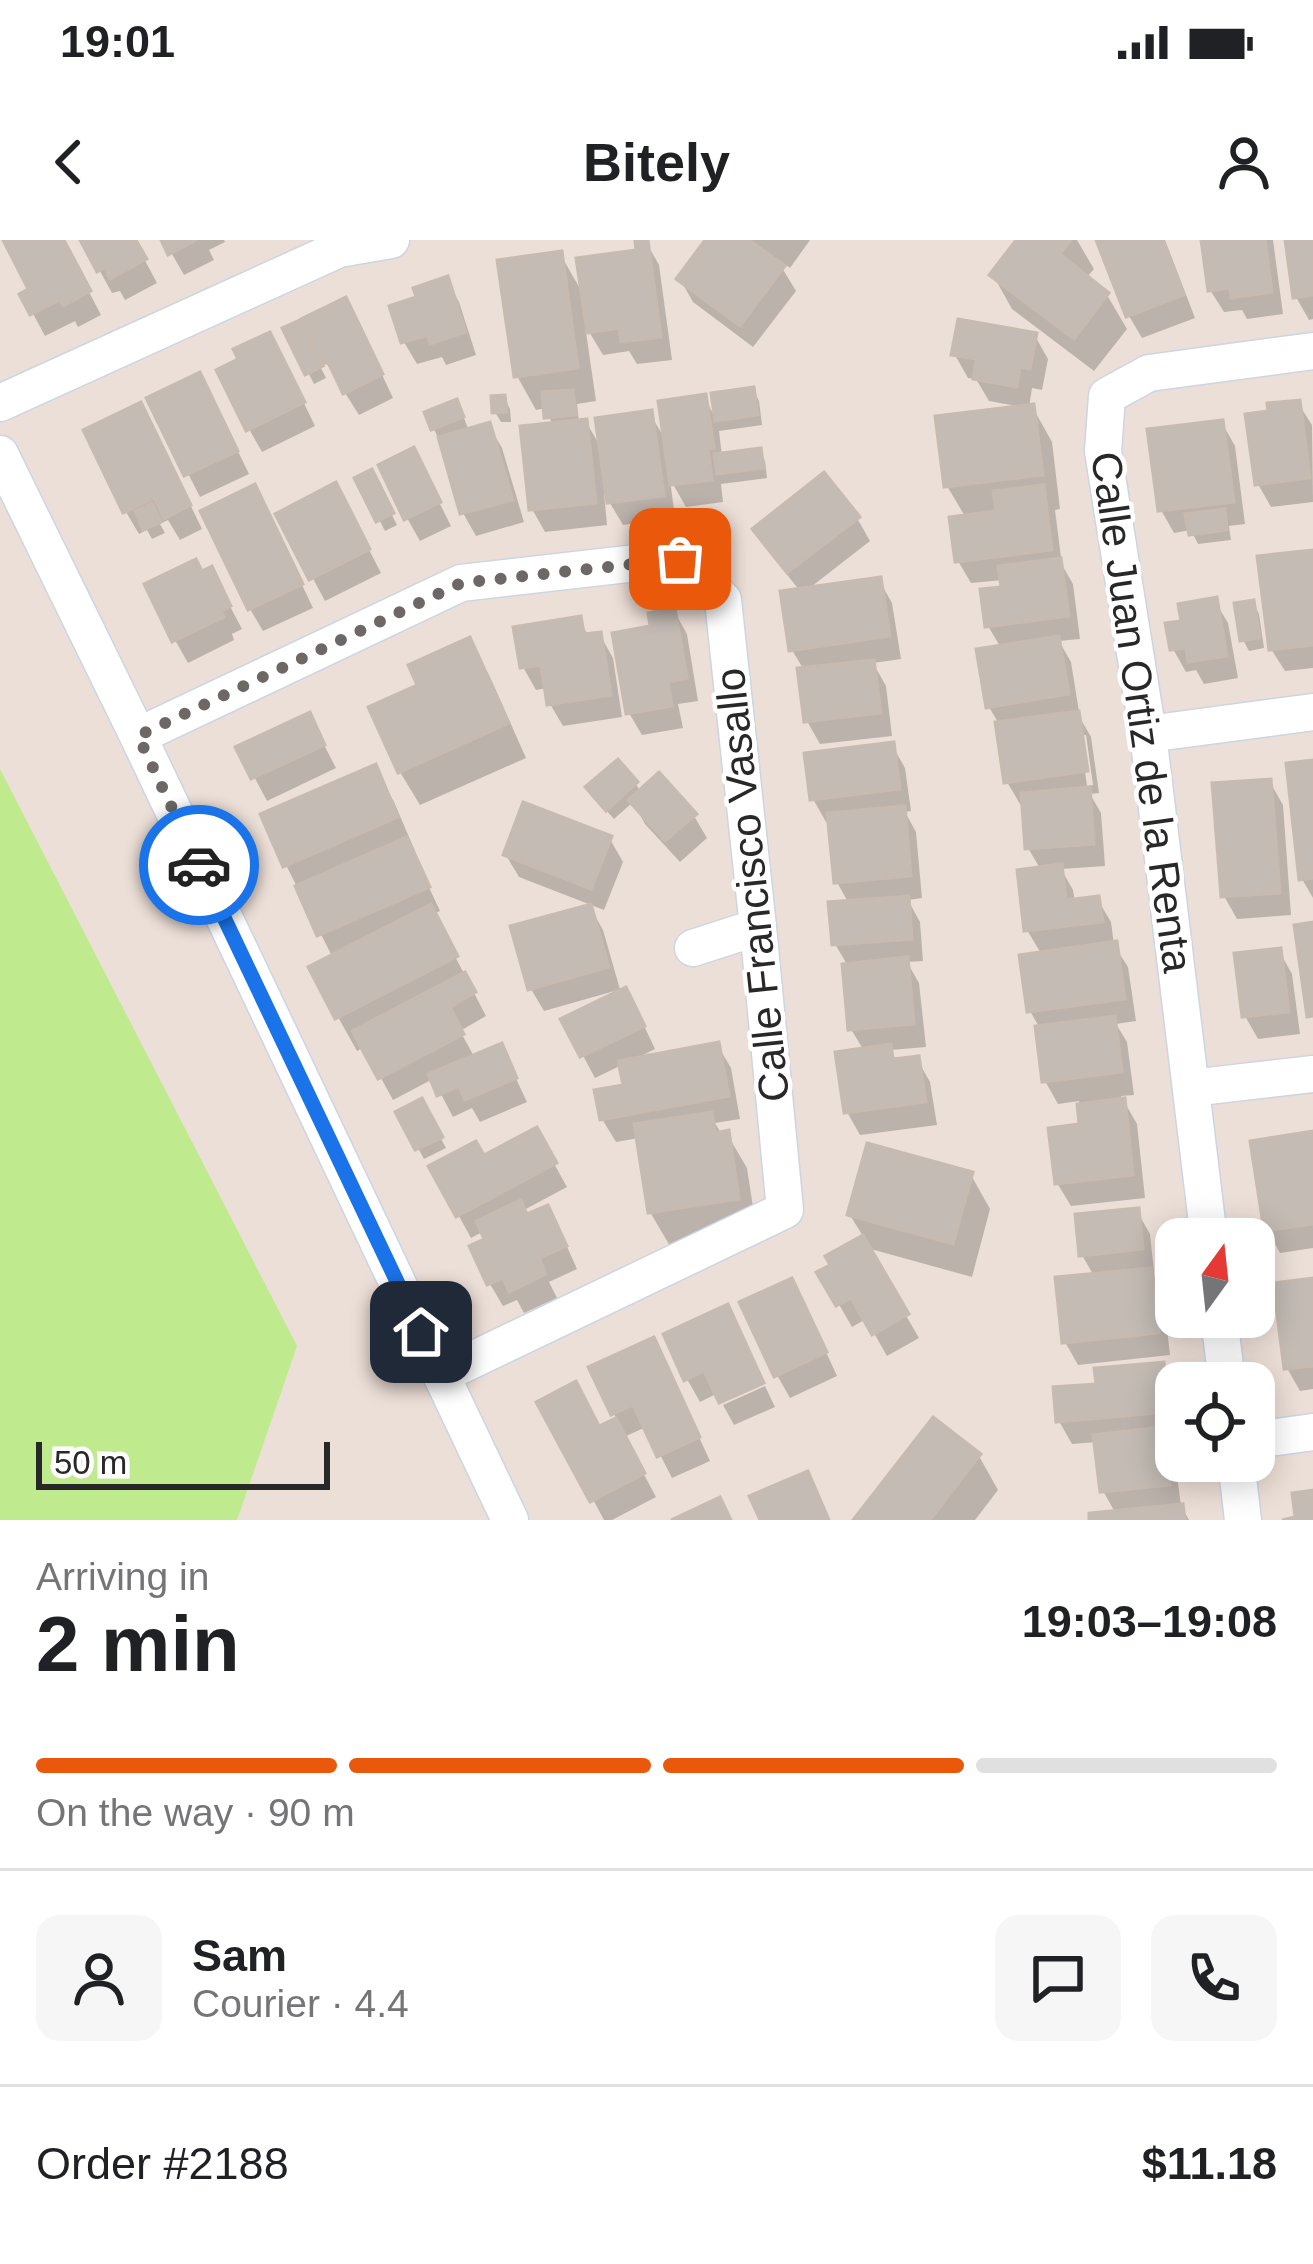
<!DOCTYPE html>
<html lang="en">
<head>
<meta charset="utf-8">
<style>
	:root { --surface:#fff; --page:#f6f6f6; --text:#202124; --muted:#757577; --line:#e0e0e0; --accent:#ea580c }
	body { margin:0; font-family:Helvetica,sans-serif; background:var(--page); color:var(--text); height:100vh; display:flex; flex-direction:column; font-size:45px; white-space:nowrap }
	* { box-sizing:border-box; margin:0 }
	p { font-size:39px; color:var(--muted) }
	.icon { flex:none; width:66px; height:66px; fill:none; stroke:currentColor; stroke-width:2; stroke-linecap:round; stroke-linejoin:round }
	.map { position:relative; height:1280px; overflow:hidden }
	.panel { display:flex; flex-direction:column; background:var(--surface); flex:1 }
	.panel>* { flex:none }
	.needle { width:78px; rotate:15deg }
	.fabs { position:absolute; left:1155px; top:978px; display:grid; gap:24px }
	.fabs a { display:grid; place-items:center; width:120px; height:120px; border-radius:24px; background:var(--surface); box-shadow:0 6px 30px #0003; font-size:60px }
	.scale { position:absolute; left:36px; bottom:30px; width:294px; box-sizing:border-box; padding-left:12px; border:6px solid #282828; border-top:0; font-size:33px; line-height:42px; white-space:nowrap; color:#282828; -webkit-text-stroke:9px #fff; paint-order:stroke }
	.pin { position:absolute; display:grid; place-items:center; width:102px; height:102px; color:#fff; margin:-51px; border-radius:24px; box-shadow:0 6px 18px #0006 }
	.courier { position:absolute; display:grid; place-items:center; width:120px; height:120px; margin:-60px; border:9px solid #1a73e8; border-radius:50%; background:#fff; color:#222; box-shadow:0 3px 15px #0007 }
	.headline em { font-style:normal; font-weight:600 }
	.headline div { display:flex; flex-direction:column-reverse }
	.headline { display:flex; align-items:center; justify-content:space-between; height:204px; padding:0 36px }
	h1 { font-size:78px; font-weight:600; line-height:90px }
	.bar { display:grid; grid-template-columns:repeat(4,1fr); gap:18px 12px; align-content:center; height:144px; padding:0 36px }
	.bar i { height:15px; border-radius:9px; background:var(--line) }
	.bar .selected { background:var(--accent) }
	.bar p { grid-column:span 4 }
	.line { display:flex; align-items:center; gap:30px; padding:0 36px; border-top:3px solid var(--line) }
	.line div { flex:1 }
	.round { display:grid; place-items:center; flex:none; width:126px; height:126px; border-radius:24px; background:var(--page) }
	.status { display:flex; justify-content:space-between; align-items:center; height:84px; padding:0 60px; background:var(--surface); direction:ltr }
	.status svg { height:33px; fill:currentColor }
	header { display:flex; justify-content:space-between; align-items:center; height:156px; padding:0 36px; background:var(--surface); font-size:54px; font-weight:600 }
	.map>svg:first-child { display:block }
	.green { fill:#bfea8d }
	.shadow { fill:#0003; fill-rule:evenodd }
	.building { fill:#c3bbb4; stroke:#c7bbb1; stroke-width:3 }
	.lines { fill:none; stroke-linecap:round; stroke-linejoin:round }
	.minor-casing { stroke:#ccd5e3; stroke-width:39 }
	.minor { stroke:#fff; stroke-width:36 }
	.done { stroke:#6d6865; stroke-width:12; stroke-dasharray:0 21.6 }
	.route { stroke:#1a73e8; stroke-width:15 }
	.labels { text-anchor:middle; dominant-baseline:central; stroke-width:9; stroke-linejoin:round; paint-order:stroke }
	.street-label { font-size:42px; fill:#282828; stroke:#fff }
</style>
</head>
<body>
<div class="status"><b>19:01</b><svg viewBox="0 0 49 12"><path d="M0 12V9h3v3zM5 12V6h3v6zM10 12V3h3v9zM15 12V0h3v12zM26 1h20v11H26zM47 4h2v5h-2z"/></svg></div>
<header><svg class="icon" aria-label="back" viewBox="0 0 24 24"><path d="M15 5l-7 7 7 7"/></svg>Bitely<svg class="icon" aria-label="person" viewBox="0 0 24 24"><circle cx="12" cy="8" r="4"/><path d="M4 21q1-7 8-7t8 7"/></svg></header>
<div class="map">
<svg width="1313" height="1280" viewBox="0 0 1313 1280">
	<rect width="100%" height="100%" fill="#ecdfd7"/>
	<!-- green -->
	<polygon class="green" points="0,529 297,1106 237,1280 0,1280"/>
	<!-- shadow -->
	<g class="shadow">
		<polygon points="6,0 62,0 101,75 78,87 75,81 45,96 23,55 32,50"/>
		<polygon points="83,0 134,0 157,43 125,60 120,51 112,53"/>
		<polygon points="164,0 224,0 225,2 209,10 214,20 184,35"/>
		<polygon points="709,0 810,0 790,28 776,18 796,51 753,107 693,62 680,39"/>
		<polygon points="1019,0 1077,0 1094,29 1086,38 1107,55 1127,89 1094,131 1012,69 993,35"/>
		<polygon points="1099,0 1165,0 1195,78 1142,98 1129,76"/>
		<polygon points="1204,0 1273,0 1283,74 1247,79 1242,70 1224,72 1210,50"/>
		<polygon points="1288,0 1313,0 1313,79 1309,80 1296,57"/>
		<polygon points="646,2 659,25 672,120 637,124 629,111 603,115 585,85 596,161 577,164 579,182 586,182 602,209 650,174 667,202 704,158 717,180 753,150 759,161 762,185 719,191 722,216 759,211 765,221 767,238 721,244 723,262 686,267 670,239 675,278 623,285 604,253 607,285 545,292 532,269 552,185 547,168 536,170 517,136 560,14 585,57 637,13"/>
		<polygon points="446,40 459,62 476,115 446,125 442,117 417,124 404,102 420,59"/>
		<polygon points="358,84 393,158 359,175 326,123"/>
		<polygon points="286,89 304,94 326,138 314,144"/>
		<path d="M 1035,96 L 1048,119 L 1042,150 L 1032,148 L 1029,168 L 1033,168 L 1052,202 L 1060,269 L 1055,270 L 1062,325 L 1073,344 L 1080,399 L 1059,401 L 1071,422 L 1080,478 L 1091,497 L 1099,553 L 1090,554 L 1101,573 L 1105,626 L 1061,629 L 1073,650 L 1075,662 L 1098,660 L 1111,682 L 1114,705 L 1128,727 L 1136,781 L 1116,784 L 1127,802 L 1134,855 L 1121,856 L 1137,884 L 1145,958 L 1071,966 L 1057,943 L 1082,887 L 1079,861 L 1058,864 L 1045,841 L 1038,785 L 1030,771 L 1042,715 L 1027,690 L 1041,630 L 1028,608 L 1025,564 L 1020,564 L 1007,542 L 999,484 L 989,467 L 1001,408 L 988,386 L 1004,349 L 1003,340 L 971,343 L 958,321 L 966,278 L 947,246 L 1022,167 L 989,161 L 976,139 L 968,138 L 955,115 ZM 1080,495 L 1086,495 L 1093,545 L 1087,546 Z"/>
		<polygon points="282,118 315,186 262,212 249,189"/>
		<polygon points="212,158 249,234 200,257 150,159"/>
		<polygon points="504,158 510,169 511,182 501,182 495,172"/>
		<polygon points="1298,163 1312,185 1313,262 1271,267 1258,244"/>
		<polygon points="462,173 469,191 489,186 502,208 524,282 476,296 463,273 439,199 433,188"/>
		<polygon points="1222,183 1235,206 1245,284 1229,286 1231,300 1198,304 1191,290 1174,293 1161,270"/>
		<polygon points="153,188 202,289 180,300 168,280 160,284 165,293 152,299 147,290 139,294 126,272"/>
		<polygon points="370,233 397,285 385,291 358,239"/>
		<polygon points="425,234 451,286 420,301 407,278"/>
		<polygon points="348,269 381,333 325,361 279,275"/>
		<polygon points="267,271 313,368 263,391 250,369"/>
		<polygon points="857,278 870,301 807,350 879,340 892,363 901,419 873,423 886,446 892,496 820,504 807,481 804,430 792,410 800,351 769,312 756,290"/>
		<polygon points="1313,314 1313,428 1285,431 1271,409"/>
		<polygon points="202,335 223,353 242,389 232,394 234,400 188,423 175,400"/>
		<polygon points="1215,361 1228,383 1238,438 1204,444 1196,430 1186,432 1173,409 1184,383"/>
		<polygon points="1253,363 1259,374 1264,408 1249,411 1243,400"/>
		<polygon points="674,371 687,394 698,461 678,464 683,488 642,495 629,473 654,388"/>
		<polygon points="579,379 589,397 600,395 613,418 622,477 563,486 550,464 547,448 536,450 523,427"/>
		<polygon points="469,401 489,435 526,518 420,565 400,532 421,447"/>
		<polygon points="321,499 336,528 267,561 239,508"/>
		<polygon points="892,505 905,528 911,571 905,572 916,592 922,658 908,660 920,682 923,721 907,722 919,743 926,807 891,810 897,822 917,819 930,842 937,885 860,895 847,872 864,811 851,789 848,726 835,704 849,664 837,642 831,581 826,582 813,559"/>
		<polygon points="1313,523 1313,658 1302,639"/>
		<polygon points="374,528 394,562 415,611 413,613 440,671 433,674 486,776 460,791 475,818 501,807 527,862 480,882 472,868 453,877 433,839 393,860 364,807 357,811 338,777 333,718 286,625"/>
		<polygon points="1270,542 1283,565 1291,675 1237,679 1224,656"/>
		<polygon points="636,544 641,553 694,576 707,598 680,622 645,584 633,562 614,579 595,558"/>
		<polygon points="610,599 623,622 604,670 519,637 506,615"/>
		<polygon points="590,667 603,690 621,753 638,773 655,809 635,819 718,806 731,828 740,879 715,883 722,895 727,894 747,928 757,993 670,1006 650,972 639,898 616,902 602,879 626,847 622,825 595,838 564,780 619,753 618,750 544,771 531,749"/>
		<polygon points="1279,711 1292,734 1300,794 1258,799 1245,776"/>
		<polygon points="421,862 446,908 424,919 399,873"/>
		<polygon points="536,891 567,947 524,970 528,977 560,991 577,1029 549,1042 557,1058 524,1073 517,1060 503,1066 490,1044 488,1000 484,991 471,998 432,927 483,919"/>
		<polygon points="1313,895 1313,1008 1280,1013 1267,990"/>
		<polygon points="971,935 990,969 972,1037 867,1008 919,1098 887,1116 866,1079 852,1087 821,1033 864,998 850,975"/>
		<polygon points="1137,971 1150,994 1154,1032 1151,1032 1163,1054 1170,1115 1078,1125 1065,1102 1094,1036 1082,1015"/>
		<polygon points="1313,1041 1313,1149 1300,1151 1287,1128"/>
		<polygon points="804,1064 837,1136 790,1158 777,1135"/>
		<polygon points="727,1068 718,1153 700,1162 687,1139"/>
		<polygon points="665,1123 710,1221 672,1238 646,1187 624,1197 656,1257 612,1280 604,1280 541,1163 599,1190 617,1180 592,1129"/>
		<polygon points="1162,1125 1175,1148 1176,1194 1164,1195 1174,1213 1181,1266 1189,1280 1092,1280 1116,1274 1103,1251 1097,1202 1072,1204 1059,1181 1099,1147"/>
		<polygon points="765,1146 775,1167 734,1185 723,1165"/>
		<polygon points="979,1216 998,1250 975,1280 857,1280"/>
	</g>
	<!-- building -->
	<g class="building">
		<polygon points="3,0 64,0 91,51 63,66 60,60 30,75 19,54 28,49"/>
		<polygon points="80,0 136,0 147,19 110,39 105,28 97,32"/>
		<polygon points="161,0 196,0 168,15"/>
		<polygon points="648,0 661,97 621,102 619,88 587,93 576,18 636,10 635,1"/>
		<polygon points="705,0 749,0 785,26 740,86 676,39"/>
		<polygon points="1016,0 1071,0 1060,14 1109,53 1074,99 989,35"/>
		<polygon points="1096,0 1163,0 1184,55 1126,77"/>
		<polygon points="1201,0 1265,0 1272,52 1231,58 1230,48 1208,51"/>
		<polygon points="1285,0 1313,0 1313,55 1293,58"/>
		<polygon points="562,11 578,128 514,137 497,20"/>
		<polygon points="448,36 466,92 430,104 428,95 401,103 389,66 416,57 413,48"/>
		<polygon points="346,57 383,134 343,154 328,122 323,124 301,79"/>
		<polygon points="958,79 1037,93 1030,129 1020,127 1017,147 973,139 976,119 951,115"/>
		<polygon points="300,80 323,126 305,135 282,88"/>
		<polygon points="270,92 305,162 246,191 216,130 238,119 233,109"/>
		<polygon points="200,132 238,211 184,236 146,158"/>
		<polygon points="754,147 758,175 715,181 711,153"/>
		<polygon points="573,150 576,175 544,178 542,152"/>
		<polygon points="706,154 714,208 708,209 712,240 670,245 658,161"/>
		<polygon points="505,155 507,172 492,173 491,156"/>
		<polygon points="457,159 464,177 431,190 424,172"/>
		<polygon points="1300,160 1310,238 1255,245 1245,174 1268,171 1267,163"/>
		<polygon points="141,162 191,265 164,279 154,258 123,273 83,190"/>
		<polygon points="1034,164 1043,235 944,247 935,176"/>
		<polygon points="652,170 664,256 607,263 595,178"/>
		<polygon points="587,179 596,263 529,270 520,186"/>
		<polygon points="1223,180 1234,262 1158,271 1147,189"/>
		<polygon points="490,182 513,260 460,274 438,197"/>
		<polygon points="414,207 441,262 404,280 378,225"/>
		<polygon points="761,208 764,228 717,234 714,214"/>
		<polygon points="372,229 394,273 376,282 354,238"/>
		<polygon points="824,232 860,277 787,333 752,289"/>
		<polygon points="336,242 370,309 309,340 275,274"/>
		<polygon points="255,244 303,344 248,370 200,271"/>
		<polygon points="1044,245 1052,310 955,322 949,277 996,271 993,251"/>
		<polygon points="152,263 161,282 143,290 135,271"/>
		<polygon points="1225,269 1227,290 1189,295 1185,274"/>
		<polygon points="1313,310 1313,405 1269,410 1257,316"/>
		<polygon points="1061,318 1069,376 985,387 980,349 1001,347 998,326"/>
		<polygon points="196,319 202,331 212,326 231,366 221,371 224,377 172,402 144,344"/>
		<polygon points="881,337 890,396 789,411 780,351"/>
		<polygon points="1217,357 1227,416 1188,422 1186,408 1170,410 1165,383 1181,381 1178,364"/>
		<polygon points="1254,360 1260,398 1240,401 1234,363"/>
		<polygon points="675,368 687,438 668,442 672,466 626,474 612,393 650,386 648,373"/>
		<polygon points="581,376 584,394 601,392 611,455 547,465 541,425 520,428 513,387"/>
		<polygon points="1059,396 1069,454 986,468 976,409"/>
		<polygon points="470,397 509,483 398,533 368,467 417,445 408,425"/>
		<polygon points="874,420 881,473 804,482 797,428"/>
		<polygon points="1079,471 1088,531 1004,543 995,482"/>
		<polygon points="310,472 325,505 251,539 235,507"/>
		<polygon points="894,502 900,549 810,560 804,513"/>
		<polygon points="618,519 638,542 606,571 585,547"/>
		<polygon points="1313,520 1313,638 1299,640 1286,523"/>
		<polygon points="376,524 398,577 283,627 260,574"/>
		<polygon points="659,532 697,574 665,601 628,560"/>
		<polygon points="1271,539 1280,653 1221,657 1212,543"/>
		<polygon points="1090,547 1094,604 1025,609 1021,553"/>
		<polygon points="523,562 612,596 591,649 503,615"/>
		<polygon points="905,566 911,636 834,643 827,573"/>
		<polygon points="407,597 430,647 317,696 295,646"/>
		<polygon points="1062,624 1066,660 1099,656 1103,682 1024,691 1017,630"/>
		<polygon points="909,656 912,699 832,705 828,662"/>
		<polygon points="431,664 458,716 335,779 308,727"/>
		<polygon points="591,664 609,727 528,750 510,686"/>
		<polygon points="1313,682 1313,776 1307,777 1294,685"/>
		<polygon points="1117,701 1125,759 1027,772 1019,715"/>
		<polygon points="1281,708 1289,772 1242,777 1234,713"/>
		<polygon points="908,717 914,784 848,790 842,724"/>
		<polygon points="465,732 476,752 450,767 464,794 378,839 352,791"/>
		<polygon points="626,747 645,786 580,817 560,779"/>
		<polygon points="1115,776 1122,832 1042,842 1035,786"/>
		<polygon points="719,802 729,856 600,880 594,850 623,845 618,821"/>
		<polygon points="502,803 517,838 465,860 459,846 437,856 428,834"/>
		<polygon points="891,804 893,819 919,816 926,862 844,873 835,812"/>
		<polygon points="422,858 443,897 415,910 395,872"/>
		<polygon points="1125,858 1133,935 1055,944 1048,888 1079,884 1077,864"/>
		<polygon points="712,872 715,893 729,890 739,959 648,973 634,884"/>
		<polygon points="537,887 557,923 456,977 428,926 476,901 484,915"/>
		<polygon points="1313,891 1313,984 1264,991 1250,901"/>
		<polygon points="867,903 973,932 953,1004 847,975"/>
		<polygon points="521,960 527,974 548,965 567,1006 539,1018 546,1034 509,1052 503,1038 487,1045 469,1006 484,999 476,981"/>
		<polygon points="1139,968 1143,1009 1079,1016 1075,974"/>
		<polygon points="863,995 909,1074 872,1095 851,1058 836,1066 816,1032 830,1025 825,1016"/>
		<polygon points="1152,1028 1159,1093 1062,1103 1055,1037"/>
		<polygon points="792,1038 827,1112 774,1137 739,1062"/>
		<polygon points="1313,1038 1313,1126 1284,1129 1273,1043"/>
		<polygon points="728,1064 764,1143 719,1163 704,1131 684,1141 663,1094"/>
		<polygon points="654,1097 700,1197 657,1217 633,1165 611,1175 588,1127"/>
		<polygon points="1164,1122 1169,1172 1056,1182 1053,1147 1096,1144 1094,1128"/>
		<polygon points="576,1141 599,1186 616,1178 645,1233 590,1262 536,1162"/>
		<polygon points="933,1177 981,1214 930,1280 853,1280"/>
		<polygon points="1162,1187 1170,1245 1100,1252 1093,1195"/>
		<polygon points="808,1231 829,1280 760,1280 749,1256"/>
		<polygon points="1313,1250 1313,1280 1282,1280 1295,1277 1292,1253"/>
		<polygon points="720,1257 731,1280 671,1280"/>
		<polygon points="1183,1264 1185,1280 1089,1280 1089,1273"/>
	</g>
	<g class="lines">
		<!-- minor casing -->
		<g class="minor-casing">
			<g id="minor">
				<polyline points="0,163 339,9 391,0"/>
				<polyline points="0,214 138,496 510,1280"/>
				<polyline points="1148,494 1313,472"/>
				<polyline points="138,496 461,343 680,318 723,360 758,687 785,970 441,1135"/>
				<polyline points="693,708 758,687"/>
				<polyline points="1191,848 1313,834"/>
				<polyline points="1209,999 1148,494 1103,211 1107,156 1149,133 1313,111"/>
				<polyline points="1219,1077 1227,1143"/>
				<polyline points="1254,1200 1313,1192"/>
				<polyline points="1236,1221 1243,1280"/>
			</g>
		</g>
		<!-- minor -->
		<use href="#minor" class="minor"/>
	</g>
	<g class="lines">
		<!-- done -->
		<polyline class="done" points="199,625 138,496 461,343 680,319"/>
		<!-- route -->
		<polyline class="route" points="199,625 421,1092"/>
	</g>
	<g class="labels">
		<!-- street labels -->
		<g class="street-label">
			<text transform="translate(1142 472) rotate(82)">Calle Juan Ortiz de la Renta</text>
			<text transform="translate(752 645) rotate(-96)">Calle Francisco Vasallo</text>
		</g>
	</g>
</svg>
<div class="fabs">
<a><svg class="needle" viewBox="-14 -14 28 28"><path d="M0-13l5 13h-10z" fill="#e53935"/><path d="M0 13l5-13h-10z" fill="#757577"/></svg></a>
<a><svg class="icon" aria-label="locate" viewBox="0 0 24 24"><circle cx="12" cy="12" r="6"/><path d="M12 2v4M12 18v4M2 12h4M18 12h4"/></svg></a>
</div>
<div class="scale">50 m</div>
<div class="pin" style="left:680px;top:319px;background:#ea580c"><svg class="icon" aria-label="bag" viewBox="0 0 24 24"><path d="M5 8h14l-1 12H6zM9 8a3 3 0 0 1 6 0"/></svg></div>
<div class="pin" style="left:421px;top:1092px;background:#1f2937"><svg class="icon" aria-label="home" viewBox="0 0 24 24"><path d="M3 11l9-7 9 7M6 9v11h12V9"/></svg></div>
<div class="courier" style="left:199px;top:625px"><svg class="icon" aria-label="car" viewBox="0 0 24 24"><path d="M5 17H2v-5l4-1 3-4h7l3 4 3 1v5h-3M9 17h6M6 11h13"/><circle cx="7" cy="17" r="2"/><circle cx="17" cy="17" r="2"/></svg></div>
</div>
<section class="panel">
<div class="headline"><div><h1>2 min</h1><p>Arriving in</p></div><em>19:03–19:08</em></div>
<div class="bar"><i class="selected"></i><i class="selected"></i><i class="selected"></i><i></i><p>On the way · 90 m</p></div>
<div class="line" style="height:216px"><a class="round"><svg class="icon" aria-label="person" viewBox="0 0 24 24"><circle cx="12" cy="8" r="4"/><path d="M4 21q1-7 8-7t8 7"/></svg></a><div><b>Sam</b><p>Courier · 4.4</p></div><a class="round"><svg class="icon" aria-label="chat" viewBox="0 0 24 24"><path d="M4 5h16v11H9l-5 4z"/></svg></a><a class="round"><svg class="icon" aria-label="phone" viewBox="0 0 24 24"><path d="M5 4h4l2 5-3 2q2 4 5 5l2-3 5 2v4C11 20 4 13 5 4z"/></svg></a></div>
<div class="line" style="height:156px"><div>Order #2188</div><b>$11.18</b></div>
</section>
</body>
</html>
